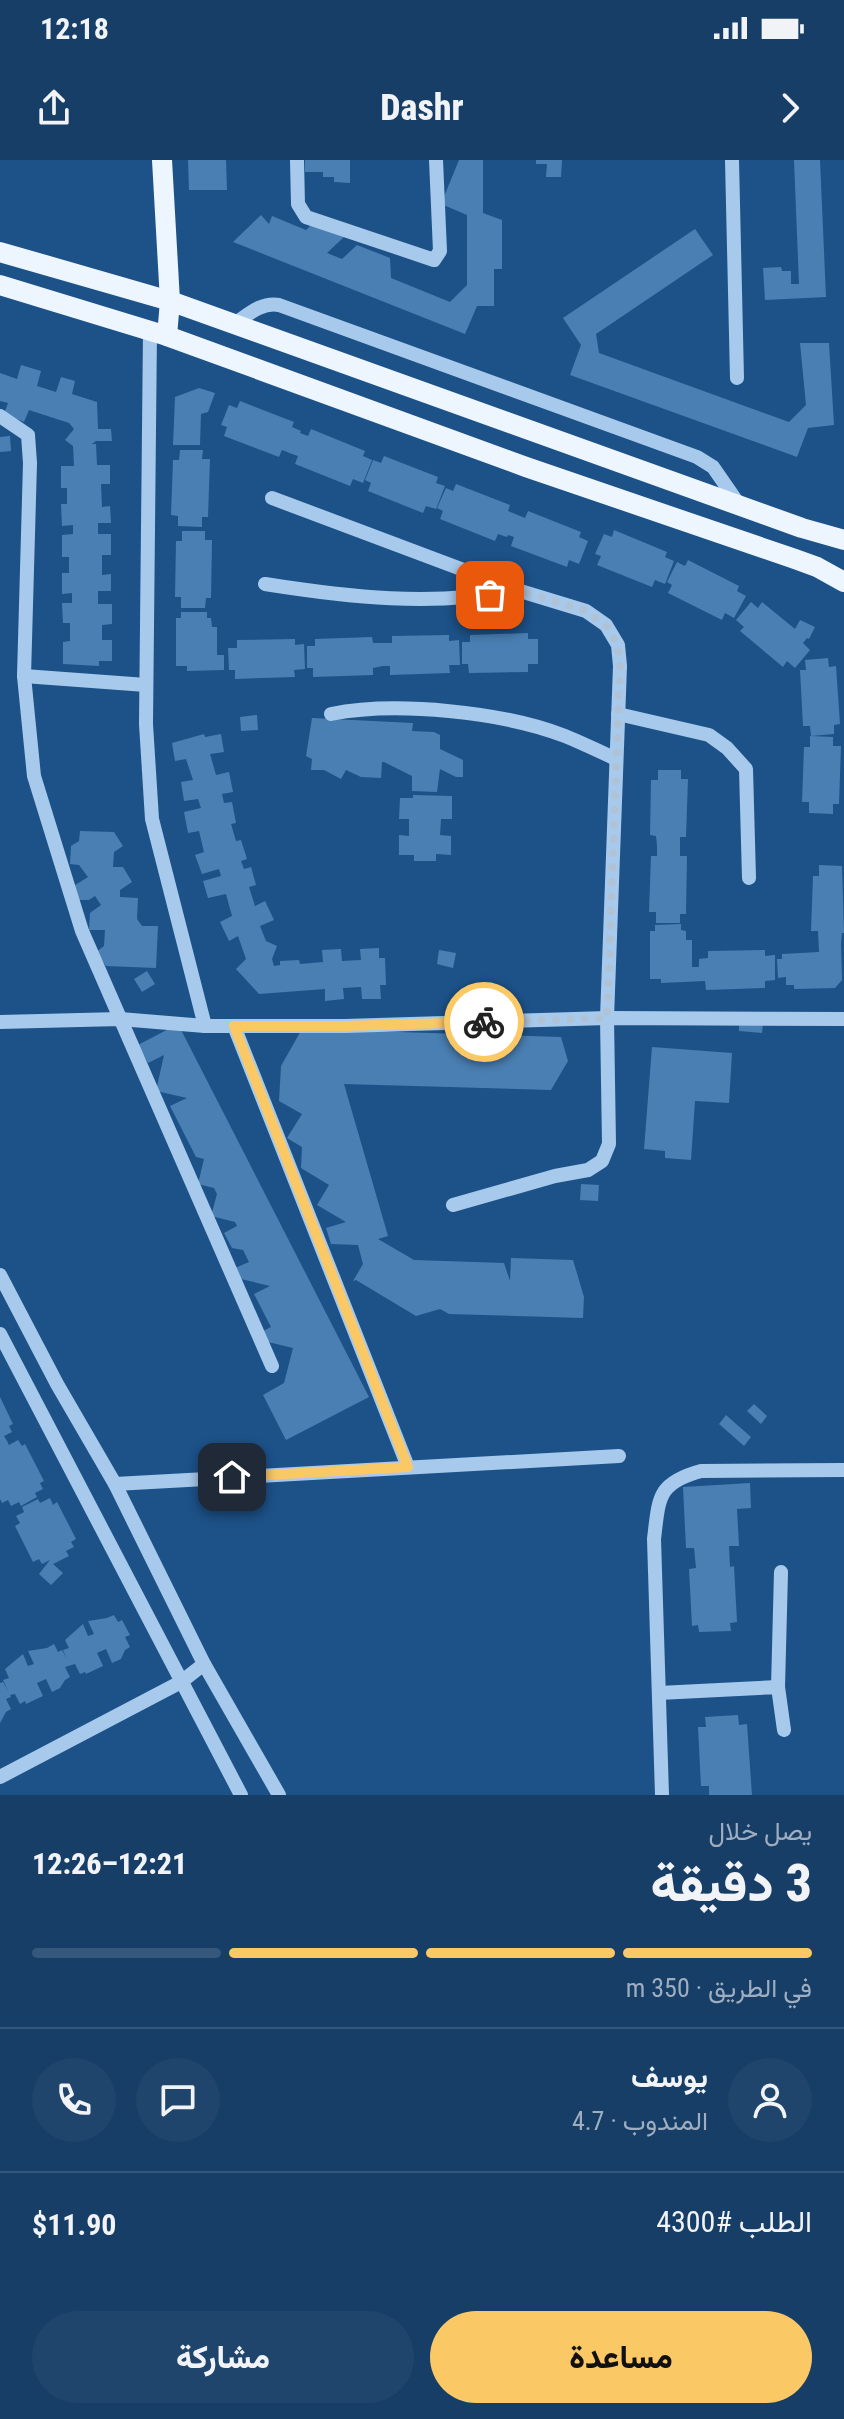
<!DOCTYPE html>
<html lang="ar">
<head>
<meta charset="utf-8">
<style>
	:root { --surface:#163e67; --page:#1f456d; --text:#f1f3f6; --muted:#9eaec0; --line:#35577b; --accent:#fbc866 }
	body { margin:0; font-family:"Roboto Condensed",Vazirmatn,sans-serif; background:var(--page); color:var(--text); direction:rtl; height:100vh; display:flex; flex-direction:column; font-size:30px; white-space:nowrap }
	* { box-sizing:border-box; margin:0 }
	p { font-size:26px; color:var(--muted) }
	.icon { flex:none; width:44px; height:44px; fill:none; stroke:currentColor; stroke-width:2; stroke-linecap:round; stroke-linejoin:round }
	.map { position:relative; height:1635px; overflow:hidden; direction:ltr }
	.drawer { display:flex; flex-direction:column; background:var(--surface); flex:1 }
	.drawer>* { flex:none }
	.pin { position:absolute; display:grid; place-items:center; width:68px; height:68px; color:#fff; margin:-34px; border-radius:16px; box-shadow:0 4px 12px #0006 }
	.courier { position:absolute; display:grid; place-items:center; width:80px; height:80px; margin:-40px; border:6px solid #fbc866; border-radius:50%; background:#fff; color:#222; box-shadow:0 2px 10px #0007 }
	.head em { font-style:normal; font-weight:800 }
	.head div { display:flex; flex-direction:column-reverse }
	.head { display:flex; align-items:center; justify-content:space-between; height:136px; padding:0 32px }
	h1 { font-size:52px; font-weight:800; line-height:60px }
	.bar { display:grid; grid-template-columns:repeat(4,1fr); gap:12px 8px; align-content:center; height:96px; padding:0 32px }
	.bar i { height:10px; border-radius:6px; background:var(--line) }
	.bar .current { background:var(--accent) }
	.bar p { grid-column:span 4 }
	.line { display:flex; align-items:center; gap:20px; padding:0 32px; border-top:2px solid var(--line) }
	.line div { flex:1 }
	.round { display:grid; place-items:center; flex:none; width:84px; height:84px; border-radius:42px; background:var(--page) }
	.primary-button { display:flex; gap:16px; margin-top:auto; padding:16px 32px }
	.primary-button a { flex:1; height:92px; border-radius:48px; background:var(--accent); color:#111; font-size:32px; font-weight:800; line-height:92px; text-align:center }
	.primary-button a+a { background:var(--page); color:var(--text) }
	.status { display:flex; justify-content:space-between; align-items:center; height:56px; padding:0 40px; background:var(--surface); direction:ltr }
	.status svg { height:22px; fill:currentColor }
	header { display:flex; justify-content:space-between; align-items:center; height:104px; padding:0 32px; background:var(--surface); font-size:36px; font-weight:800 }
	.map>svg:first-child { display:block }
	.building { fill:#4a7fb3 }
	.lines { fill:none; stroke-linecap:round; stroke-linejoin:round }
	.minor { stroke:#a7caec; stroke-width:14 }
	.major { stroke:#edf5ff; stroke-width:20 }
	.done { stroke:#b0c2d6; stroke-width:8; stroke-dasharray:0 14.4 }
	.route { stroke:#fbc866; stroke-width:10 }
</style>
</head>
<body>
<div class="status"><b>12:18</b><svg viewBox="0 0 49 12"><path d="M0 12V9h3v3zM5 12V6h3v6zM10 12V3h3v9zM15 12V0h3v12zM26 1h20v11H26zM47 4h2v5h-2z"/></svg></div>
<header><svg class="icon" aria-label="forward" viewBox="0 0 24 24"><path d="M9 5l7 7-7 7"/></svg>Dashr<svg class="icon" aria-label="share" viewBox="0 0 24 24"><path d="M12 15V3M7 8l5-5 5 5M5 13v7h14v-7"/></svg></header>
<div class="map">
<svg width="844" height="1635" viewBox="0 0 844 1635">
	<rect width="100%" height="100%" fill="#1d5289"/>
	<!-- building -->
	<g class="building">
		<polygon points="188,0 226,0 227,30 189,30"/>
		<polygon points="305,0 350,0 350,23 334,22 334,17 323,17 323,12 305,12"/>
		<polygon points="459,0 483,0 483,53 502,60 502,109 494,109 494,146 477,146 465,174 233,82 261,55 269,64 272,56 306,70 313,63 345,76 327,93 342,99 357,85 390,98 391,118 450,142 467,125 467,55 441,44"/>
		<polygon points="536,0 562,0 561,17 546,17 547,4 536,4"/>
		<polygon points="794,0 820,0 826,137 765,140 763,108 781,107 782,111 791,111 791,124 799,124"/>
		<polygon points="695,69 713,95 596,174 599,193 789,262 806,245 800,183 829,183 834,265 808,268 797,297 570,215 581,185 563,158"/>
		<polygon points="21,205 41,211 37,226 56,232 61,217 75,221 72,234 97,242 98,269 111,269 112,281 96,281 92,284 96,284 97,305 110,305 110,324 101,324 102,347 110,346 111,363 98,363 98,374 111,374 111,395 102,395 102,415 111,414 111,431 98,431 98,444 112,444 112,464 102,465 102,480 112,480 112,501 99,501 99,506 63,504 63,482 70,481 70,463 63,463 62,443 72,443 72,433 62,434 62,413 69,413 69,397 62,397 62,375 73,374 73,365 62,366 61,344 67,344 67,328 61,328 61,306 74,306 73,286 65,280 74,269 69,263 29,250 24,262 4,254 8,243 0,241 0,213 17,219"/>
		<polygon points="199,228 215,233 208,252 201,254 200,285 173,285 175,237"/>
		<polygon points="240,241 294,262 292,267 301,271 300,273 308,276 311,269 365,291 363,296 372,300 363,323 353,319 350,326 295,304 298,296 292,294 282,290 279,297 224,276 227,267 221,265 229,245 237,248"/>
		<polygon points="10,276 11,291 0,292 0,277"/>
		<polygon points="180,290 203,290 202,299 210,299 208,357 202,357 202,367 178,366 178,356 171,355 173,300 179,300"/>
		<polygon points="384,296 438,317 436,323 445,326 436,349 426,346 423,353 368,331 371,323 365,320 373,300 381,303"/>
		<polygon points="456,324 510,345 508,351 525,358 528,351 581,372 579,377 588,381 579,404 569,400 567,407 511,386 514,377 508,375 507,377 498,374 495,381 440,359 443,351 437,348 446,328 453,331"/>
		<polygon points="614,370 667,392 665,397 674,401 665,424 655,420 652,427 597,405 601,396 595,394 604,374 612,377"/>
		<polygon points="182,371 205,371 205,380 212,380 211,438 206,438 205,448 181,448 181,437 175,437 176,381 182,381"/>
		<polygon points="688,400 739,426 737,431 746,436 734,458 725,453 722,460 668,433 672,425 667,422 677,402 685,406"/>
		<polygon points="751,442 758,448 762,442 795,469 800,460 815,467 809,479 807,478 803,483 810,490 795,508 787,501 783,507 740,471 744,467 736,460"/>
		<polygon points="181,452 207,452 207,458 211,458 212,467 217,467 217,495 224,495 224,510 187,511 187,506 176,506 176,458 181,458"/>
		<polygon points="528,473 528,479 538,479 538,504 528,504 528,512 469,513 468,504 462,504 462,482 470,482 470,475"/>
		<polygon points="449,475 449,481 459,480 460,505 449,505 450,513 390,515 390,506 383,506 373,508 373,515 313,517 313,508 307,508 307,486 315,486 315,479 372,477 373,483 392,483 392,476"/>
		<polygon points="295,479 295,485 304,484 305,509 294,510 295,517 235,519 235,510 229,510 228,488 237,488 237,480"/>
		<polygon points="828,498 829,507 836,506 840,564 834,565 834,574 811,576 810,566 803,566 800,510 806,510 805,500"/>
		<polygon points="257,555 258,570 241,571 240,557"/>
		<polygon points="312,558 413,563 412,571 434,572 440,575 440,589 463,600 463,617 456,617 440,609 437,632 412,631 412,616 384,602 382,602 381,618 361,617 346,610 341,619 324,610 311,610 312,599 306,596"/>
		<polygon points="204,574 205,577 221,574 224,592 210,594 216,615 229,612 233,632 222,634 224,643 232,642 236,663 231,664 236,681 241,680 247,699 241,701 244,709 251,707 256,725 249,727 255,746 265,741 274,760 260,766 266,781 277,786 272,799 274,806 280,805 280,801 299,800 300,804 323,802 322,790 341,789 342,801 361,800 360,789 379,788 379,798 385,798 386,825 380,825 381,839 362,839 361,827 343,828 344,839 325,841 325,829 259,834 236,809 246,799 238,776 229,781 220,762 232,756 226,734 208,738 203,721 221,716 219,709 202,714 195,695 204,692 199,671 188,673 184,652 201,648 198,639 184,641 181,622 193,620 186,599 175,601 172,583"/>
		<polygon points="810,576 833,577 833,586 841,586 839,644 833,644 833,654 809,653 809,642 802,642 804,587 810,587"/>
		<polygon points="658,610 681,610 681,619 688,619 686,677 680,677 680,696 687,696 686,754 680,754 680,763 656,763 656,752 649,752 651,696 657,696 657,686 656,676 650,675 651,620 658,620"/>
		<polygon points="413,635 452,636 452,659 441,659 440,675 451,676 451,695 436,694 436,701 414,701 414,695 399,695 399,675 409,676 409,659 399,659 400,638 413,638"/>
		<polygon points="80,671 114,672 123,686 114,692 113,707 123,707 132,722 120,730 120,737 138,738 137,759 142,766 158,766 156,808 106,806 96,792 104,786 105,770 89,770 90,753 101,745 95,736 89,740 72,740 72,727 88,717 79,705 70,704 71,686 79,681"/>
		<polygon points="819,705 842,706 844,773 842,773 841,783 842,820 835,828 794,829 794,825 786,825 786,817 778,818 777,799 782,799 782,794 819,792 818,771 811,771 813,716 819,716"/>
		<polygon points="681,764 681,770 686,771 686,780 692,780 692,807 699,807 699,799 708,798 708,791 765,790 765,796 775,795 775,820 765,821 765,828 706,830 705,821 661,823 661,819 650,819 650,771 655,771 655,765"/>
		<polygon points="439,790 456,793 453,808 437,804"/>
		<polygon points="147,811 155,824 142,832 134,819"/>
		<polygon points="739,861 763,863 762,873 739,871"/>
		<polygon points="178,864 369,1237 286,1280 263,1235 284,1223 293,1188 268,1182 263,1171 271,1167 254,1134 270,1126 241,1119 235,1108 249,1102 243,1090 232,1088 224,1073 237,1066 235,1062 211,1056 217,1034 214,1028 198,1024 204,999 196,997 170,946 187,938 156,931 164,895 148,903 138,885"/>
		<polygon points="302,869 561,877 568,901 551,930 344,924 388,1076 378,1079 414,1100 504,1103 510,1121 511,1098 573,1100 584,1137 583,1158 449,1154 440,1149 416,1156 356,1120 353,1121 363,1104 358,1085 331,1084 326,1068 346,1062 317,1045 329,1025 301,1008 302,987 287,978 302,954 279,941 281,906"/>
		<polygon points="652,887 732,893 729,943 695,941 691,1000 665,998 665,991 644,989"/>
		<polygon points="581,1024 599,1025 598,1041 580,1040"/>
		<polygon points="0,1237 13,1264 9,1266 12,1272 4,1276 7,1281 9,1285 18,1280 22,1286 25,1284 44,1321 40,1323 43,1329 35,1333 37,1337 21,1346 19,1342 11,1346 8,1340 2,1343 0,1339"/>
		<polygon points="754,1244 767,1256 761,1264 747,1251"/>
		<polygon points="726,1255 751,1277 744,1286 719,1264"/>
		<polygon points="750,1323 751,1348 737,1349 739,1386 729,1386 730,1407 734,1406 737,1462 730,1463 731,1471 699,1472 698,1465 692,1466 689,1409 696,1408 694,1388 686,1388 683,1327"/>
		<polygon points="50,1338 53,1345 57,1342 76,1379 71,1382 74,1387 66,1391 69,1396 53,1404 63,1413 51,1425 39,1414 50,1400 42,1404 39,1399 33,1402 15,1366 20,1363 16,1356 24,1352 22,1347 38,1339 40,1343"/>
		<polygon points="114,1455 118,1462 122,1460 130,1475 125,1477 130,1487 125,1490 121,1499 112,1503 106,1489 97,1493 103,1506 86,1514 85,1512 80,1514 75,1504 65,1507 70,1517 65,1520 60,1528 52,1532 46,1519 37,1523 43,1536 26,1544 25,1541 20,1544 15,1534 10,1535 11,1537 6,1539 11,1549 6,1552 0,1563 0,1523 3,1522 8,1531 3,1520 9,1518 5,1509 23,1494 28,1506 34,1504 28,1491 47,1488 54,1484 58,1492 62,1490 67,1499 63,1490 69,1488 65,1480 83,1464 88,1476 94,1474 88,1461 107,1458"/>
		<polygon points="738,1555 739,1565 747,1564 752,1635 709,1635 709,1626 701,1626 698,1567 706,1567 705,1557"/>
	</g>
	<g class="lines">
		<!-- minor -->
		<g class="minor">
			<polyline points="297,0 298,44 306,57 434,100 440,91 436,0"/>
			<polyline points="732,0 737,218"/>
			<path d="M 234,164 C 249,154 261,142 279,145 L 697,297 L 713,307 L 740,346"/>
			<polyline points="150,171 146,564 152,659 205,866"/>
			<polyline points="0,256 28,275 30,303 24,516 146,525"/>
			<polyline points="272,338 517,430 586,451 606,465 618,485 620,506 607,858 609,984 602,1001 588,1010 555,1016 453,1045"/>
			<path d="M 265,424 C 347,437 434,447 516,430"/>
			<polyline points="24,516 34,616 82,771 272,1206"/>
			<path d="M 331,554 C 396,541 503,552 565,576 C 582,583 599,591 616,599"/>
			<polyline points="618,554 709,575 727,588 746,609 749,718"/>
			<polyline points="0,862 120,859 205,866 345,866 607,858 844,859"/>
			<polyline points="234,866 408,1307"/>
			<polyline points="0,1115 57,1224 115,1324 204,1504 279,1635"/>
			<polyline points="0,1174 241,1635"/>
			<polyline points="115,1324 619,1296"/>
			<polyline points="778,1527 781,1412"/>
			<polyline points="659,1533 778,1527 784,1570"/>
			<polyline points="0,1617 181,1522 204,1504"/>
			<path d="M 662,1635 L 654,1379 C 659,1338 657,1323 701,1311 L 844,1310"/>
		</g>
		<!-- major -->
		<g class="major">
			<polyline points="162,0 170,141 167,176"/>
			<polyline points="0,92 170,141 802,368 844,380"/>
			<polyline points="0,125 167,176 526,307 795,399 817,407 844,422"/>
		</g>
	</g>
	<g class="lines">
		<!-- done -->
		<polyline class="done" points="484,862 607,858 620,506 618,485 606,465 586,451 517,430 490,435"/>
		<!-- route -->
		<polyline class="route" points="232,1317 408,1307 234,866 345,866 484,862"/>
	</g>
</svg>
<div class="pin" style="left:490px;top:435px;background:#ea580c"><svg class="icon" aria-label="bag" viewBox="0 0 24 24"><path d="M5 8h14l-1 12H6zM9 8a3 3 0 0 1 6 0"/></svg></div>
<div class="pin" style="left:232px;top:1317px;background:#1f2937"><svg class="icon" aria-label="home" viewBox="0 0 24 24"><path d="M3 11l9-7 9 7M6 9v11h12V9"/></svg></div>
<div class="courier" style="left:484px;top:862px"><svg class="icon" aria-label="bike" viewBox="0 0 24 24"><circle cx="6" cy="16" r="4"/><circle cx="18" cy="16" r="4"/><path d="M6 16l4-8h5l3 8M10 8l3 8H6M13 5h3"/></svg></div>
</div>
<section class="drawer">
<div class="head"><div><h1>3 دقيقة</h1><p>يصل خلال</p></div><em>12:21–12:26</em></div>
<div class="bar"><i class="current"></i><i class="current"></i><i class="current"></i><i></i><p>في الطريق · 350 m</p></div>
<div class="line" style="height:144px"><a class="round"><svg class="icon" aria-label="person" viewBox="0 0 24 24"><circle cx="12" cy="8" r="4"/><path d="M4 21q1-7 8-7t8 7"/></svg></a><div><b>يوسف</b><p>المندوب · 4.7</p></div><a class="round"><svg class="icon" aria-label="chat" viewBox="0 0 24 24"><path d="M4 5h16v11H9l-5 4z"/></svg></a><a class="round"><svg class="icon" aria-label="phone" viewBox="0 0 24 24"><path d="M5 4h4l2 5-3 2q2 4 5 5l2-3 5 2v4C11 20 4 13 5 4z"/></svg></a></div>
<div class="line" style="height:104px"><div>الطلب #4300</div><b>$11.90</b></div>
<div class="primary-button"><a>مساعدة</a><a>مشاركة</a></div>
</section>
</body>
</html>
